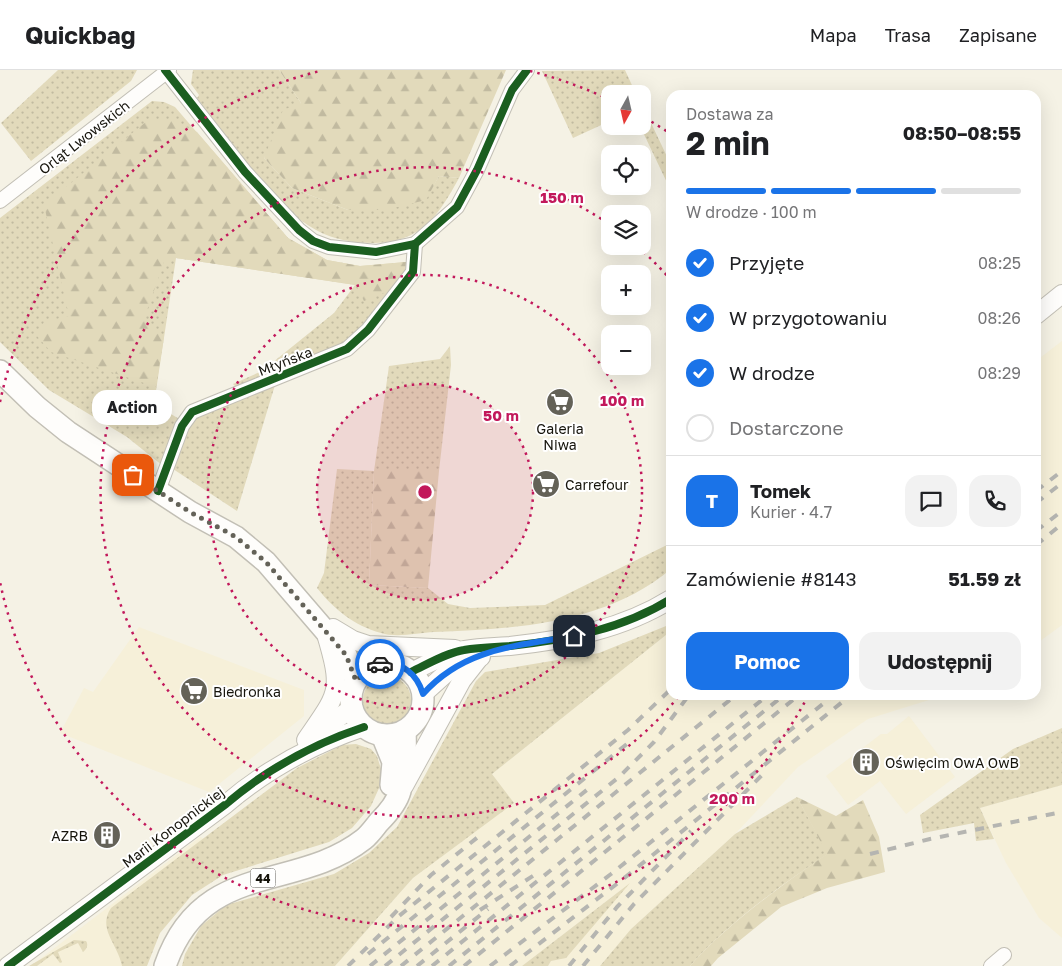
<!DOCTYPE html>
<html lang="pl">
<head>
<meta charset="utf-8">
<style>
	:root { --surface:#fff; --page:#f2f2f2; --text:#202124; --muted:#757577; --line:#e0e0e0; --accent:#1a73e8 }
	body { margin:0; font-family:"Golos Text",sans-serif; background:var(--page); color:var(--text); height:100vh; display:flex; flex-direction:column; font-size:19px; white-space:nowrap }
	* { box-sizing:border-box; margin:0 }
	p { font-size:16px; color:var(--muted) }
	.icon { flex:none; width:28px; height:28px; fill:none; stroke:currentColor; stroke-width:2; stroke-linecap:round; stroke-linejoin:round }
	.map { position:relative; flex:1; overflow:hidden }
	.side { position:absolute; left:666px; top:20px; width:375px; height:610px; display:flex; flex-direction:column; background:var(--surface); border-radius:15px; box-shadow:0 5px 20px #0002 }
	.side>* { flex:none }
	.needle { width:32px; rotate:188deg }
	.controls { position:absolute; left:601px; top:15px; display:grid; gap:10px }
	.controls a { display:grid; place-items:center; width:50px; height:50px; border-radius:10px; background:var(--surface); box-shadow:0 5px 20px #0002; font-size:25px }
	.pin { position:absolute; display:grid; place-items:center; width:42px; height:42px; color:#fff; margin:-21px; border-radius:10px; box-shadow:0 2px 8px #0006 }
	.courier { position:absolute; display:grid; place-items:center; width:50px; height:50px; margin:-25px; border:4px solid #1a73e8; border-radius:50%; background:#fff; color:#222; box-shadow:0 1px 6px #0007 }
	.bubble { position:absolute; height:35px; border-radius:15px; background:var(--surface); box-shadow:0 5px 20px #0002; font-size:16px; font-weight:700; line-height:35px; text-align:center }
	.overview em { font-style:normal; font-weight:700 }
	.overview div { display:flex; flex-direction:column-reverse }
	.overview { display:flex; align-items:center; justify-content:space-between; height:85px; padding:0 20px }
	h1 { font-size:32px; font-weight:700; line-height:38px }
	.bar { display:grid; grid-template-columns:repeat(4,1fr); gap:8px 5px; align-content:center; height:60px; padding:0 20px }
	.bar i { height:6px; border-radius:4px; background:var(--line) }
	.bar .current { background:var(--accent) }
	.bar p { grid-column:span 4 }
	.line { display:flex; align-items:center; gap:12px; padding:0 20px; border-top:1px solid var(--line) }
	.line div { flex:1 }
	.round { display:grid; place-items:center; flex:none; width:52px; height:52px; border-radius:15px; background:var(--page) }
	ol { padding:0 20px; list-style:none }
	li { display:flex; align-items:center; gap:15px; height:55px }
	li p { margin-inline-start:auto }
	li .icon { padding:5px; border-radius:50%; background:var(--accent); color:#fff; stroke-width:4 }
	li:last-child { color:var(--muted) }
	li i { width:28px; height:28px; border:2px solid var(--line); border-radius:50% }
	.action { display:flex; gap:10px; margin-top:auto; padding:10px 20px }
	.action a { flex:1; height:58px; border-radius:15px; background:var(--accent); color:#fff; font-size:20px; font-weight:700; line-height:58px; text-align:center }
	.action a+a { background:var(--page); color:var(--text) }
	header { display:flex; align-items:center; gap:30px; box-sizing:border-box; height:70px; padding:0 25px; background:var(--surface); border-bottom:1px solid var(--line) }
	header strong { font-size:24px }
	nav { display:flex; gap:28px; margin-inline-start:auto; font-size:18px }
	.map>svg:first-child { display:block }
	.built { fill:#f6f0d9 }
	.grass { fill:url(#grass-dots) }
	.forest { fill:url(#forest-firs) }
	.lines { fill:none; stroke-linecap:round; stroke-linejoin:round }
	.minor-casing { stroke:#c2bfb5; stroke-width:16 }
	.tertiary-casing { stroke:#c2bfb5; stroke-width:20 }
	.primary-casing { stroke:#c2bfb5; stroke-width:24 }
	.minor { stroke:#fefdfb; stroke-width:14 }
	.tertiary { stroke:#fefdfb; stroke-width:18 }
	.primary { stroke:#fefdfb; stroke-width:21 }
	.rail { stroke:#b5b5b1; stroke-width:4; stroke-dasharray:9 9; stroke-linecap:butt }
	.cycleway-casing { stroke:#fff; stroke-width:11 }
	.cycleway { stroke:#1b5e20; stroke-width:8 }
	.done { stroke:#646258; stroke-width:5; stroke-dasharray:0 9 }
	.route { stroke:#1a73e8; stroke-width:6 }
	.ring { fill:none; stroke:#c2185b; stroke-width:2.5; stroke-dasharray:2.5 5 }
	.labels { text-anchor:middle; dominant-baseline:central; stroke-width:4; stroke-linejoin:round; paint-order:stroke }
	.shield { fill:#fff; stroke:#5c5a55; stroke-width:1 }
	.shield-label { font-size:12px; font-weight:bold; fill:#16140c }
	.street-label { font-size:14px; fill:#16140c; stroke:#fff }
	.poi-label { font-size:14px; fill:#16140c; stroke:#fff; text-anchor:start }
	.centre { fill:#c2185b; stroke:#fff; stroke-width:2.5 }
	.ring-label { font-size:15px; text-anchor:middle; font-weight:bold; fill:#c2185b; stroke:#fff; stroke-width:4; stroke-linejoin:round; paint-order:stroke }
</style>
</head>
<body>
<header>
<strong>Quickbag</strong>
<nav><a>Mapa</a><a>Trasa</a><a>Zapisane</a></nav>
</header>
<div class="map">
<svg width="1062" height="896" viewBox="0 0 1062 896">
	<defs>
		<pattern id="grass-dots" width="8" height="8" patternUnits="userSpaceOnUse" patternTransform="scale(1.25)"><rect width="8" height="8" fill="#e2dabb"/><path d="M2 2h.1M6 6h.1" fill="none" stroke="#c1baa0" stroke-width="1.8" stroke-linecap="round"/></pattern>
		<pattern id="forest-firs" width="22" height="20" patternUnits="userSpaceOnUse" patternTransform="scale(1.25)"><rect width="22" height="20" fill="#e2dabb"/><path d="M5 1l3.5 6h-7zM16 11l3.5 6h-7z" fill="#c1baa0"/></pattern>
	</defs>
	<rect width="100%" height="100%" fill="#f5f2e5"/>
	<!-- built -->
	<g class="built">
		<polygon points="1062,271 1062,555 1036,574 1036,291"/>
		<polygon points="139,557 304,620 304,646 209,722 60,663 84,618 93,622"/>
		<polygon points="671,561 671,625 945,625 868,649 798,697 735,764 631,859 600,896 548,896 551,891 566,887 626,816 522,896 335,896 413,808 513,733 492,704"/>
		<polygon points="909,646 955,707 906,744 880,711 848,735 826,706 881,664 887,664"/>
		<polygon points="1062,715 1062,868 1039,848 1006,793 980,738"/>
		<polygon points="200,767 203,768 127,896 31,896"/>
	</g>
	<!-- grass -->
	<g class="grass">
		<polygon points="58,0 137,0 131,11 31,91 1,53"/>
		<path d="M 193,0 L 279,0 L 301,33 L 264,88 L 292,118 L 348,140 L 425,130 L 439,106 L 459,108 C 438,146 422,172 374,173 C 354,173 334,170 316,160 C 272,136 228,68 197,28 L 199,25 L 191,14 Z"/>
		<polygon points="625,0 636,24 610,24 610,51 573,68 542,1"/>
		<polygon points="152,31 164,32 175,37 288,168 327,190 360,196 406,192 395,218 349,269 332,279 236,317 233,314 262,301 334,243 355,215 176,188 154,334 181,350 163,396 127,367 49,320 0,272 0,148"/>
		<polygon points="643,36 671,95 671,121 640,56 642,56"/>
		<path d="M 450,276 L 451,295 L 439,401 L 374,401 L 369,515 L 428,518 L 448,534 L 470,538 L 545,535 L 671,473 L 671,499 C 605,554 516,559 434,562 C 418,563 396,568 381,563 C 353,555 335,540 317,518 L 324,503 L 337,399 L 374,401 L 389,296 L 440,289 Z"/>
		<polygon points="275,315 237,441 173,399 188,358 202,342"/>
		<polygon points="671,554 671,561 492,704 514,733 413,808 335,896 182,896 185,884 201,856 226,835 334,804 369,783 397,757 476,611 485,602 599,583"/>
		<circle cx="387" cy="630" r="24"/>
		<polygon points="1062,658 1062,715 980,738 994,769 976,771 974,753 923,763 920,745 1013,679"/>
		<path d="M 356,674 L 371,679 L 377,686 L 381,699 L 380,716 L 371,736 L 352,758 L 329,772 L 223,805 L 192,825 L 160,863 L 147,896 L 122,896 C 118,874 97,859 111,838 L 297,698 L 342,675 Z"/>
		<path d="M 797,727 L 828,784 C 783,813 725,856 690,896 L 600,896 L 631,859 L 735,764 Z"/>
		<polygon points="630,813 566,888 551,891 548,896 522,896"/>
		<path d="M 74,870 L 86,871 C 89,875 86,880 83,882 L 78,873 L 58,882 L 62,892 L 60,893 L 53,884 L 37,896 L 29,896 Z"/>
	</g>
	<!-- forest -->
	<g class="forest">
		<polygon points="279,0 506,0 459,108 439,106 426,130 385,140 348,140 292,118 264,88 283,40 301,33"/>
		<path d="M 171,50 L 197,62 L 288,168 L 327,190 L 360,196 L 406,192 C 406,217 384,223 364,231 L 356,215 L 176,188 L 164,192 L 144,249 L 164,267 L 156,317 L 51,282 L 37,266 L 44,252 L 69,246 L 44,135 L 147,51 Z"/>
		<polygon points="374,401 439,401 428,518 369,515"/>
		<path d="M 797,727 L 836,746 L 863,730 L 879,767 L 885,802 L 827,818 L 781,837 L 718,888 L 711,896 L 690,896 C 725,856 783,814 827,784 Z"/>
	</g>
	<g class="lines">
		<!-- minor casing -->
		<g class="minor-casing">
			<g id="minor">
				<polyline points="165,0 245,102 299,160 313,171 329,177 376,182 415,174 457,137 477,100 512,20 527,0"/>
				<polyline points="0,131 169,0"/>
				<polyline points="158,421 182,356 192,342 347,279 368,260 413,202 415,174"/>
				<polyline points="991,896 1004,885"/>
			</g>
		</g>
		<!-- tertiary casing -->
		<g class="tertiary-casing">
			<g id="tertiary">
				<polyline points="1036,245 1062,224"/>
				<polyline points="333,558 353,570 368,575 455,579"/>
				<path d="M 411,602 C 428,594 446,583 464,580 C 479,577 495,577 510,576 C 566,570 623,559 671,529"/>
				<polyline points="423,624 453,597 481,587"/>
				<polyline points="316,664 352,638"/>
				<path d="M 306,670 C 339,622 343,622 326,564"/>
				<polyline points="404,716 462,610 480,587"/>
				<path d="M 8,896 L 226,734 C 267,699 313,674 364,657"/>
			</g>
		</g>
		<!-- primary casing -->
		<g class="primary-casing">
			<g id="primary">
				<polyline points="0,301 37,337 68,362 190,442 236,467 266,492 346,585 356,611"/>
				<circle cx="387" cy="629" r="36"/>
				<polyline points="382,665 393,692 391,715"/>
				<path d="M 165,896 C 202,789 295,823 364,769 C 370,764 374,758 379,752 C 387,744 397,732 400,721 C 405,701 406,681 405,661"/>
			</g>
		</g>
		<!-- minor -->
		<use href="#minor" class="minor"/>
		<!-- tertiary -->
		<use href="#tertiary" class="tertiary"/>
		<!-- primary -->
		<use href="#primary" class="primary"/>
		<!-- rail -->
		<g class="rail">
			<polyline points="1036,421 1062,401"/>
			<polyline points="1036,433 1062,413"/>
			<polyline points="1036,461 1062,441"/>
			<polyline points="1036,475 1062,454"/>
			<polyline points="870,784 930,769 1062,742"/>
			<polyline points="480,840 539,802"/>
			<polyline points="391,847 431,805 478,767"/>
			<polyline points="368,884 633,669"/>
			<polyline points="348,896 399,846 628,660 671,619"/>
			<polyline points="370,896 588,719"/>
			<polyline points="385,896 619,707 654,672 689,625"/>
			<polyline points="401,896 736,625"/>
			<polyline points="417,896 488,839"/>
			<polyline points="432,896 768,625"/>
			<polyline points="449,896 784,625"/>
			<polyline points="464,896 799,625"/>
			<polyline points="490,896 611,804 834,625"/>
			<polyline points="510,896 618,813 851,625"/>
			<polyline points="569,896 617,837 691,761"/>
			<polyline points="583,896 634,834 766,701"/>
		</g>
		<!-- cycleway casing -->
		<g class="cycleway-casing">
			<g id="cycleway">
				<polyline points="165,0 245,102 299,160 313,171 329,177 376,182 415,174 457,137 477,100 512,20 527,0"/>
				<polyline points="158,421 182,356 192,342 347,279 368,260 413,202 415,174"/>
				<path d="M 411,602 C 428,594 446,583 464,580 C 479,577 495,577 510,576 C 566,570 623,559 671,529"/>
				<path d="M 8,896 L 226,734 C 267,699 313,674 364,657"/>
			</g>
		</g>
		<!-- cycleway -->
		<use href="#cycleway" class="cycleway"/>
	</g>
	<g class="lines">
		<!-- done -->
		<polyline class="done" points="133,405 190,442 236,467 266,492 346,585 356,611 368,599 380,594"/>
		<!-- route -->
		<path class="route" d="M 380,594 C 402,591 417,604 423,624 C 464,578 517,576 574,566"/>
	</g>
	<!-- distance rings -->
	<circle cx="425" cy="422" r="108" fill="#c2185b" fill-opacity=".12"/>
	<g class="ring">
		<circle cx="425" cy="422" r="108"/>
		<circle cx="425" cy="422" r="217"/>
		<path d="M678 627A325 325 0 1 1 609 154M638 177A325 325 0 0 1 670 209"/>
		<path d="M808 626A434 434 0 0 1 0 512M0 332A434 434 0 0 1 320 1M530 1A434 434 0 0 1 608 29M645 48A434 434 0 0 1 671 64"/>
	</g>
	<!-- icons -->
	<defs>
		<g id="supermarket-disc" transform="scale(1.4375)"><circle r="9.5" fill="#646258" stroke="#fff"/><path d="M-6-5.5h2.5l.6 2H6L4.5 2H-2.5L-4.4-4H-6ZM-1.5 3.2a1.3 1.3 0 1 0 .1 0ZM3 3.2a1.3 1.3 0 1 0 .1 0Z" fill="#fff"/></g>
		<g id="building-disc" transform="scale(1.4375)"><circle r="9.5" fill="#646258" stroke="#fff"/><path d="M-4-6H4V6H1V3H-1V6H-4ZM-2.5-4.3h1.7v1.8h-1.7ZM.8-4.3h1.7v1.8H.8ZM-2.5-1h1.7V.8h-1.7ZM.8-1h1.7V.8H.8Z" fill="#fff"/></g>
	</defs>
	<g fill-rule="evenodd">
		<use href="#supermarket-disc" x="560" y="332"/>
		<use href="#supermarket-disc" x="546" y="414"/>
		<use href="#supermarket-disc" x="194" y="621"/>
		<use href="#building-disc" x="866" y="692"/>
		<use href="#building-disc" x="107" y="765"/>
	</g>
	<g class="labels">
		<!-- shield labels -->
		<rect class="shield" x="250.5" y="798.5" width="25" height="19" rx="4"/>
		<g class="shield-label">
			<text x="263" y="808">44</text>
		</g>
		<!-- street labels -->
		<g class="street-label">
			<text transform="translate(84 67) rotate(-38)">Orląt Lwowskich</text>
			<text transform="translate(285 291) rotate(-21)">Młyńska</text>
			<text transform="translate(173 757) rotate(-37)">Marii Konopnickiej</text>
		</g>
		<!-- poi labels -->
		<g class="poi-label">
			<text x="560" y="358" text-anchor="middle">Galeria<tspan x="560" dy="16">Niwa</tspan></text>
			<text x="565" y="414">Carrefour</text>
			<text x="213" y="621">Biedronka</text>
			<text x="885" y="692">Oświęcim OwA OwB</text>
			<text x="88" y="765" text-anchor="end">AZRB</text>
		</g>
	</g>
	<circle cx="425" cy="422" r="8" class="centre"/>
	<g class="ring-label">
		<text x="562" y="133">150 m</text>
		<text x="622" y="336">100 m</text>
		<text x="501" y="351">50 m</text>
		<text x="732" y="734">200 m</text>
	</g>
</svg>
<div class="controls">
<a><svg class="needle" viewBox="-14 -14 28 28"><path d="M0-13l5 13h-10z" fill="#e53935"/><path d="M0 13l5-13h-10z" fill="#757577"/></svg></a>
<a><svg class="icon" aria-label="locate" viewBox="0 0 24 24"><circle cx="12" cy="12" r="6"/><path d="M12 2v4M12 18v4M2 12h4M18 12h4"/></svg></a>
<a><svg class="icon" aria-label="layers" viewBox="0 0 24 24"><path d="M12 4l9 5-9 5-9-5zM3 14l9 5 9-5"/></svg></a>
<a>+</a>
<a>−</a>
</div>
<div class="pin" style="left:133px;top:405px;background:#ea580c"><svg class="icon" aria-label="bag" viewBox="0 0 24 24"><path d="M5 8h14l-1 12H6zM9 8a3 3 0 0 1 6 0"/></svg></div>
<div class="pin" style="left:574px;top:566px;background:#1f2937"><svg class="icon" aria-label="home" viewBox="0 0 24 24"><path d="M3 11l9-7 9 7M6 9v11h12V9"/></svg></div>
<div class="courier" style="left:380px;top:594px"><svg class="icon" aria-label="car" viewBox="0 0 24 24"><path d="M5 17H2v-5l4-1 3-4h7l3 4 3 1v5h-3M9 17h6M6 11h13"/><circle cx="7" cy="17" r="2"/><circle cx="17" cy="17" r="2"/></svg></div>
<div class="bubble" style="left:92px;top:320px;width:80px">Action</div>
<section class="side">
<div class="overview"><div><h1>2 min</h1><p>Dostawa za</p></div><em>08:50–08:55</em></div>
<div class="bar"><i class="current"></i><i class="current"></i><i class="current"></i><i></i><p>W drodze · 100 m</p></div>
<ol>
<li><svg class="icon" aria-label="check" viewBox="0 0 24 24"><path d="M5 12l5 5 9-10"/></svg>Przyjęte<p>08:25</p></li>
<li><svg class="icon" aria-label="check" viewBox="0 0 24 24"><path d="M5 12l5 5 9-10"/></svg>W przygotowaniu<p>08:26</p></li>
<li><svg class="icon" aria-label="check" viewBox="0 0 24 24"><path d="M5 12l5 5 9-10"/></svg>W drodze<p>08:29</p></li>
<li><i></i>Dostarczone</li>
</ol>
<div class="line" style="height:90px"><b class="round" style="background:var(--accent);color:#fff">T</b><div><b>Tomek</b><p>Kurier · 4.7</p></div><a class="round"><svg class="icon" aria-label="chat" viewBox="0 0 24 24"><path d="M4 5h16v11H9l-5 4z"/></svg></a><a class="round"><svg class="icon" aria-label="phone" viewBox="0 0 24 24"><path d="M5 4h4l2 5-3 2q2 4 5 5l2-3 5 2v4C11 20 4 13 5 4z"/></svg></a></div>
<div class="line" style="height:65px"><div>Zamówienie #8143</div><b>51.59 zł</b></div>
<div class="action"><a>Pomoc</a><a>Udostępnij</a></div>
</section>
</div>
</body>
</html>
